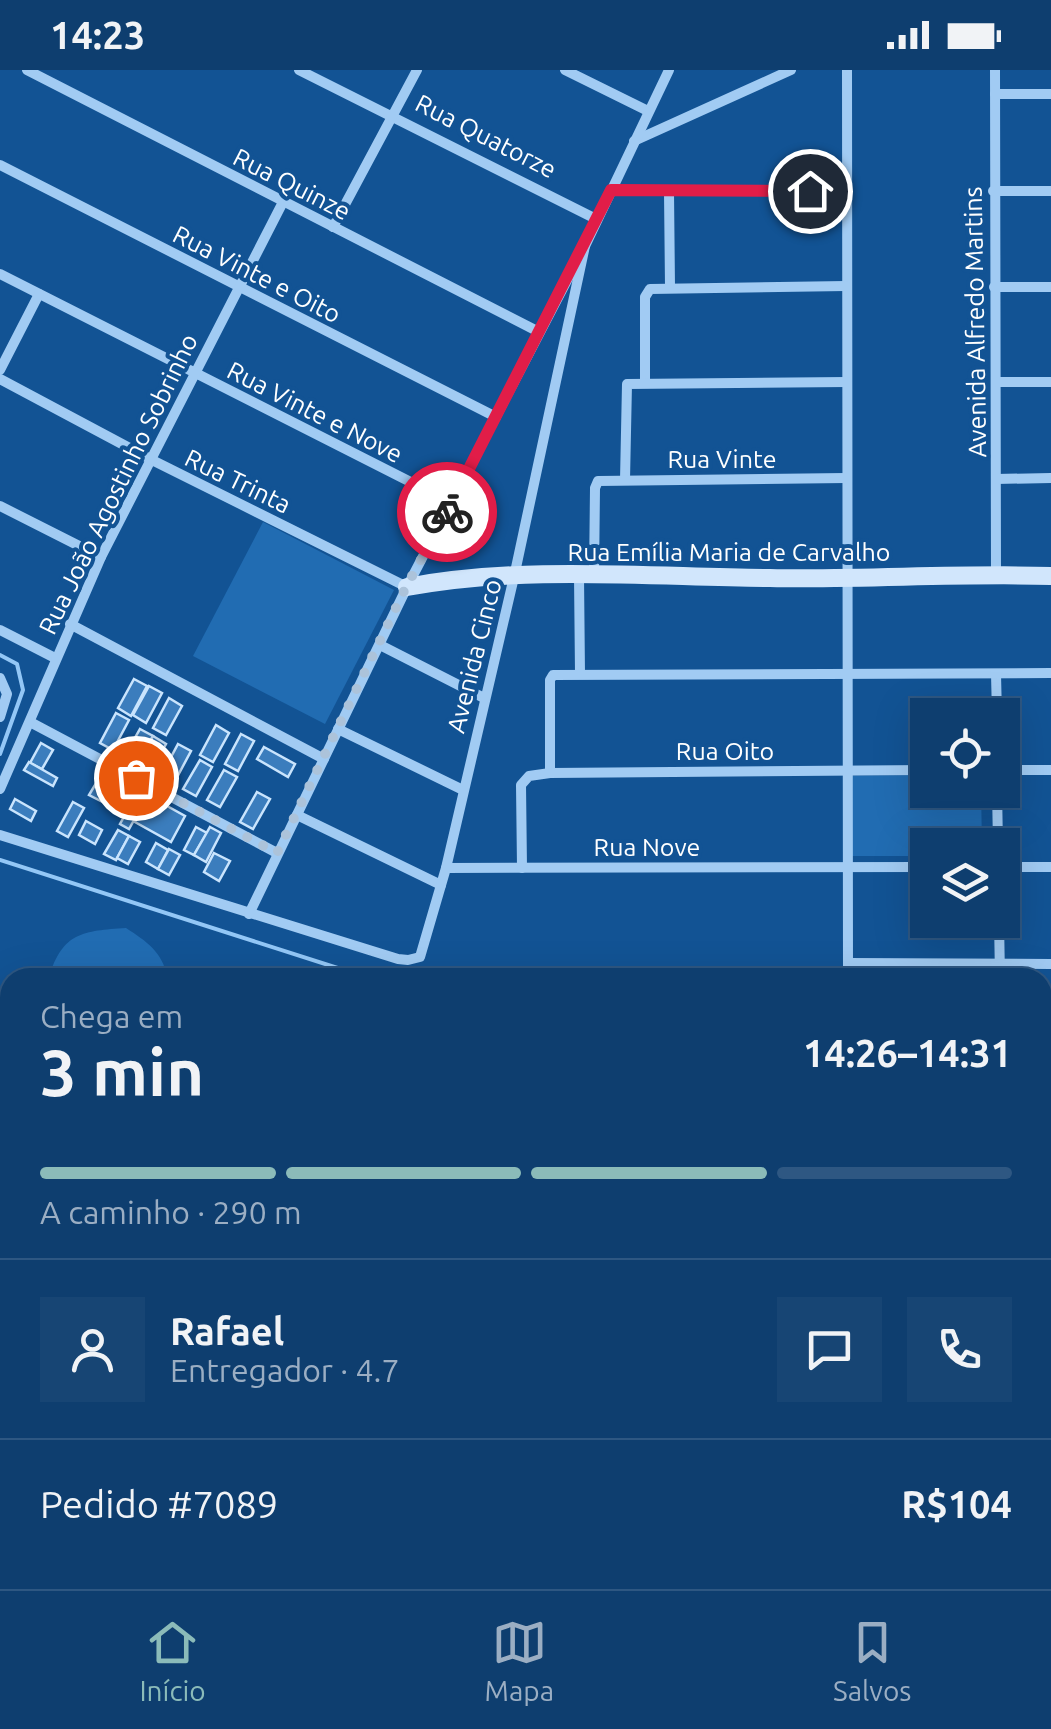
<!DOCTYPE html>
<html lang="pt">
<head>
<meta charset="utf-8">
<style>
	:root { --surface:#0e3e6f; --page:#174574; --text:#f1f3f6; --muted:#9baec3; --line:#2e5782; --accent:#8bbbb9 }
	body { margin:0; font-family:Ubuntu,sans-serif; background:var(--page); color:var(--text); height:100vh; display:flex; flex-direction:column; font-size:38px; white-space:nowrap }
	* { box-sizing:border-box; margin:0 }
	p { font-size:32px; color:var(--muted) }
	.icon { flex:none; width:55px; height:55px; fill:none; stroke:currentColor; stroke-width:2; stroke-linecap:round; stroke-linejoin:round }
	.map { position:relative; flex:1; overflow:hidden }
	.side { position:absolute; left:0px; top:898px; width:1052px; height:622px; display:flex; flex-direction:column; background:var(--surface); border-radius:30px 30px 0 0; box-shadow:0 10px 40px #0002,0 0 0 2px var(--line) }
	.side>* { flex:none }
	.buttons { position:absolute; left:910px; top:628px; display:grid; gap:20px }
	.buttons a { display:grid; place-items:center; width:110px; height:110px; border-radius:0px; background:var(--surface); box-shadow:0 10px 40px #0002,0 0 0 2px var(--line); font-size:50px }
	.pin { position:absolute; display:grid; place-items:center; width:85px; height:85px; color:#fff; margin:-42px; border:5px solid #fff; border-radius:50%; box-shadow:0 2px 10px #0007 }
	.courier { position:absolute; display:grid; place-items:center; width:100px; height:100px; margin:-50px; border:8px solid #e11d48; border-radius:50%; background:#fff; color:#222; box-shadow:0 2px 12px #0007 }
	.overview em { font-style:normal; font-weight:600 }
	.overview div { display:flex; flex-direction:column-reverse }
	.overview { display:flex; align-items:center; justify-content:space-between; height:170px; padding:0 40px }
	h1 { font-size:65px; font-weight:600; line-height:75px }
	.bar { display:grid; grid-template-columns:repeat(4,1fr); gap:15px 10px; align-content:center; height:120px; padding:0 40px }
	.bar i { height:12px; border-radius:8px; background:var(--line) }
	.bar .active { background:var(--accent) }
	.bar p { grid-column:span 4 }
	.line { display:flex; align-items:center; gap:25px; padding:0 40px; border-top:2px solid var(--line) }
	.line div { flex:1 }
	.round { display:grid; place-items:center; flex:none; width:105px; height:105px; border-radius:0px; background:var(--page) }
	.status { display:flex; justify-content:space-between; align-items:center; height:70px; padding:0 50px; background:var(--surface); direction:ltr }
	.status svg { height:28px; fill:currentColor }
	.tab-bar { display:flex; justify-content:space-around; align-items:center; height:140px; border-top:2px solid var(--line); background:var(--surface); font-size:28px; color:var(--muted) }
	.tab-bar a { display:grid; justify-items:center; gap:5px }
	.tab-bar .active { color:var(--accent) }
	.map>svg:first-child { display:block }
	.green { fill:#216cb2 }
	.lines { fill:none; stroke-linecap:round; stroke-linejoin:round }
	.stream { stroke:#93c7f6; stroke-width:4 }
	.building { fill:#3b7dbd; stroke:#c9e4fd; stroke-width:2.5 }
	.street { stroke:#a1cbf3; stroke-width:10 }
	.secondary { stroke:#d1e6fc; stroke-width:18 }
	.done { stroke:#acc3da; stroke-width:10; stroke-dasharray:0 18 }
	.route { stroke:#e11d48; stroke-width:12 }
	.labels { text-anchor:middle; dominant-baseline:central; stroke-width:8; stroke-linejoin:round; paint-order:stroke }
	.street-label { font-size:25px; fill:#fff; stroke:#125394 }
</style>
</head>
<body>
<div class="status"><b>14:23</b><svg viewBox="0 0 49 12"><path d="M0 12V9h3v3zM5 12V6h3v6zM10 12V3h3v9zM15 12V0h3v12zM26 1h20v11H26zM47 4h2v5h-2z"/></svg></div>
<div class="map">
<svg width="1051" height="1519" viewBox="0 0 1051 1519">
	<rect width="100%" height="100%" fill="#125394"/>
	<!-- green -->
	<g class="green">
		<polygon points="263,452 394,520 325,654 193,586"/>
		<polygon points="927,705 928,720 981,720 982,775 928,775 927,786 849,786 848,706"/>
		<path d="M 126,858 C 146,871 163,882 167,907 L 49,907 C 63,862 83,861 126,858 Z"/>
	</g>
	<g class="lines">
		<!-- stream -->
		<g class="stream">
			<polyline points="0,585 17,594 23,620 0,684"/>
			<polyline points="0,790 369,908"/>
			<polyline points="1042,1269 1051,1268"/>
		</g>
	</g>
	<!-- building -->
	<g class="building">
		<polygon points="134,609 147,616 131,646 118,638"/>
		<polygon points="149,616 162,623 146,653 133,645"/>
		<polygon points="169,628 182,636 166,665 153,658"/>
		<polygon points="116,643 129,650 113,680 100,673"/>
		<polygon points="216,655 229,663 213,692 200,685"/>
		<polygon points="140,659 153,666 136,696 123,689"/>
		<polygon points="241,664 254,671 238,701 225,694"/>
		<polygon points="153,666 166,674 156,692 143,684"/>
		<polygon points="41,673 53,680 42,699 30,693"/>
		<polygon points="178,674 191,681 175,711 162,704"/>
		<polygon points="264,677 295,694 288,707 257,689"/>
		<polygon points="200,690 212,697 196,726 183,719"/>
		<polygon points="29,692 57,708 53,716 24,700"/>
		<polygon points="224,700 237,707 220,737 207,730"/>
		<polygon points="101,705 112,711 101,731 89,725"/>
		<polygon points="257,722 270,729 253,759 240,752"/>
		<polygon points="149,726 185,746 171,772 135,752"/>
		<polygon points="15,729 36,741 31,751 10,739"/>
		<polygon points="134,729 143,734 129,759 120,754"/>
		<polygon points="73,732 84,738 68,767 57,761"/>
		<polygon points="86,751 102,760 95,774 79,765"/>
		<polygon points="196,757 207,763 194,785 184,780"/>
		<polygon points="210,757 221,763 206,792 194,785"/>
		<polygon points="118,760 129,766 116,790 104,784"/>
		<polygon points="129,766 140,772 128,794 117,788"/>
		<polygon points="156,773 168,780 158,799 146,792"/>
		<polygon points="169,779 180,785 169,805 158,799"/>
		<polygon points="214,783 230,791 219,811 204,802"/>
		<polygon points="227,1510 272,1510 261,1519 217,1519"/>
		<polygon points="315,1510 355,1510 345,1519 305,1519"/>
	</g>
	<g class="lines">
		<!-- street -->
		<g class="street">
			<polyline points="27,0 539,262"/>
			<polyline points="299,0 596,149"/>
			<polyline points="565,0 648,41"/>
			<polyline points="847,0 848,908"/>
			<polyline points="995,0 996,504"/>
			<polyline points="995,24 1051,24"/>
			<polyline points="634,71 791,0"/>
			<polyline points="0,95 496,347"/>
			<polyline points="611,120 845,120"/>
			<polyline points="993,121 1051,121"/>
			<polyline points="669,122 670,217"/>
			<polyline points="333,157 417,0"/>
			<polyline points="0,204 452,433"/>
			<polyline points="994,217 1051,217"/>
			<polyline points="0,300 39,224"/>
			<polyline points="0,309 152,390 407,517"/>
			<polyline points="997,312 1051,312"/>
			<polyline points="645,313 645,227 650,219 846,216"/>
			<polyline points="996,409 1051,408"/>
			<polyline points="625,410 627,314 847,312"/>
			<polyline points="0,436 101,487"/>
			<polyline points="579,506 580,604"/>
			<polyline points="594,506 595,418 598,411 846,408"/>
			<polyline points="70,554 324,689"/>
			<polyline points="0,560 55,588"/>
			<polyline points="380,575 484,628"/>
			<polyline points="996,604 997,645"/>
			<polyline points="0,608 7,624 0,647"/>
			<polyline points="30,652 277,783"/>
			<polyline points="338,659 463,720"/>
			<polyline points="1002,700 1051,700"/>
			<polyline points="550,703 550,610 553,605 1051,603"/>
			<polyline points="0,719 101,487 283,132"/>
			<polyline points="997,720 998,775"/>
			<polyline points="297,745 441,815"/>
			<polyline points="0,765 398,889 408,890 420,887 446,798 514,507 585,176"/>
			<polyline points="1002,797 1051,797"/>
			<polyline points="446,798 928,797"/>
			<polyline points="522,798 521,715 529,706 550,703 928,700"/>
			<polyline points="249,844 407,517 585,176 669,0"/>
			<polyline points="999,850 1000,908"/>
			<polyline points="848,893 1051,894"/>
			<polyline points="1042,988 1051,988"/>
			<polyline points="1042,1085 1051,1085"/>
			<polyline points="1042,1180 1051,1180"/>
			<polyline points="1042,1280 1051,1279"/>
			<polyline points="1042,1383 1051,1383"/>
			<polyline points="0,1401 10,1404"/>
			<polyline points="1044,1481 1045,1519"/>
			<polyline points="0,1502 10,1505"/>
			<polyline points="29,1510 62,1519"/>
			<polyline points="122,1510 129,1519"/>
			<polyline points="765,1519 765,1510"/>
		</g>
		<!-- secondary -->
		<g class="secondary">
			<path d="M 407,517 C 522,495 652,507 770,508 C 864,510 957,503 1051,506"/>
			<polyline points="1042,1258 1051,1257"/>
			<polyline points="480,1519 481,1510"/>
		</g>
	</g>
	<g class="lines">
		<!-- done -->
		<polyline class="done" points="136,708 277,783 406,517 447,442"/>
		<!-- route -->
		<polyline class="route" points="447,442 611,120 810,121"/>
	</g>
	<g class="labels">
		<!-- street labels -->
		<g class="street-label">
			<text transform="translate(486 66) rotate(27)">Rua Quatorze</text>
			<text transform="translate(292 114) rotate(27)">Rua Quinze</text>
			<text transform="translate(257 204) rotate(27)">Rua Vinte e Oito</text>
			<text transform="translate(975 252) rotate(-91)">Avenida Alfredo Martins</text>
			<text transform="translate(315 342) rotate(27)">Rua Vinte e Nove</text>
			<text x="722" y="389">Rua Vinte</text>
			<text transform="translate(238 411) rotate(26)">Rua Trinta</text>
			<text transform="translate(118 414) rotate(-64)">Rua João Agostinho Sobrinho</text>
			<text x="729" y="482">Rua Emília Maria de Carvalho</text>
			<text transform="translate(474 586) rotate(-76)">Avenida Cinco</text>
			<text x="725" y="681">Rua Oito</text>
			<text x="647" y="777">Rua Nove</text>
		</g>
	</g>
</svg>
<div class="buttons">
<a><svg class="icon" aria-label="locate" viewBox="0 0 24 24"><circle cx="12" cy="12" r="6"/><path d="M12 2v4M12 18v4M2 12h4M18 12h4"/></svg></a>
<a><svg class="icon" aria-label="layers" viewBox="0 0 24 24"><path d="M12 4l9 5-9 5-9-5zM3 14l9 5 9-5"/></svg></a>
</div>
<div class="pin" style="left:136px;top:708px;background:#ea580c"><svg class="icon" aria-label="bag" viewBox="0 0 24 24"><path d="M5 8h14l-1 12H6zM9 8a3 3 0 0 1 6 0"/></svg></div>
<div class="pin" style="left:810px;top:121px;background:#1f2937"><svg class="icon" aria-label="home" viewBox="0 0 24 24"><path d="M3 11l9-7 9 7M6 9v11h12V9"/></svg></div>
<div class="courier" style="left:447px;top:442px"><svg class="icon" aria-label="bike" viewBox="0 0 24 24"><circle cx="6" cy="16" r="4"/><circle cx="18" cy="16" r="4"/><path d="M6 16l4-8h5l3 8M10 8l3 8H6M13 5h3"/></svg></div>
<section class="side">
<div class="overview"><div><h1>3 min</h1><p>Chega em</p></div><em>14:26–14:31</em></div>
<div class="bar"><i class="active"></i><i class="active"></i><i class="active"></i><i></i><p>A caminho · 290 m</p></div>
<div class="line" style="height:180px"><a class="round"><svg class="icon" aria-label="person" viewBox="0 0 24 24"><circle cx="12" cy="8" r="4"/><path d="M4 21q1-7 8-7t8 7"/></svg></a><div><b>Rafael</b><p>Entregador · 4.7</p></div><a class="round"><svg class="icon" aria-label="chat" viewBox="0 0 24 24"><path d="M4 5h16v11H9l-5 4z"/></svg></a><a class="round"><svg class="icon" aria-label="phone" viewBox="0 0 24 24"><path d="M5 4h4l2 5-3 2q2 4 5 5l2-3 5 2v4C11 20 4 13 5 4z"/></svg></a></div>
<div class="line" style="height:130px"><div>Pedido #7089</div><b>R$104</b></div>
</section>
</div>
<nav class="tab-bar">
<a class="active"><svg class="icon" aria-label="home" viewBox="0 0 24 24"><path d="M3 11l9-7 9 7M6 9v11h12V9"/></svg>Início</a>
<a><svg class="icon" aria-label="map" viewBox="0 0 24 24"><path d="M3 6l6-2 6 2 6-2v14l-6 2-6-2-6 2zM9 4v14M15 6v14"/></svg>Mapa</a>
<a><svg class="icon" aria-label="saved" viewBox="0 0 24 24"><path d="M7 4h10v16l-5-4-5 4z"/></svg>Salvos</a>
</nav>
</body>
</html>
